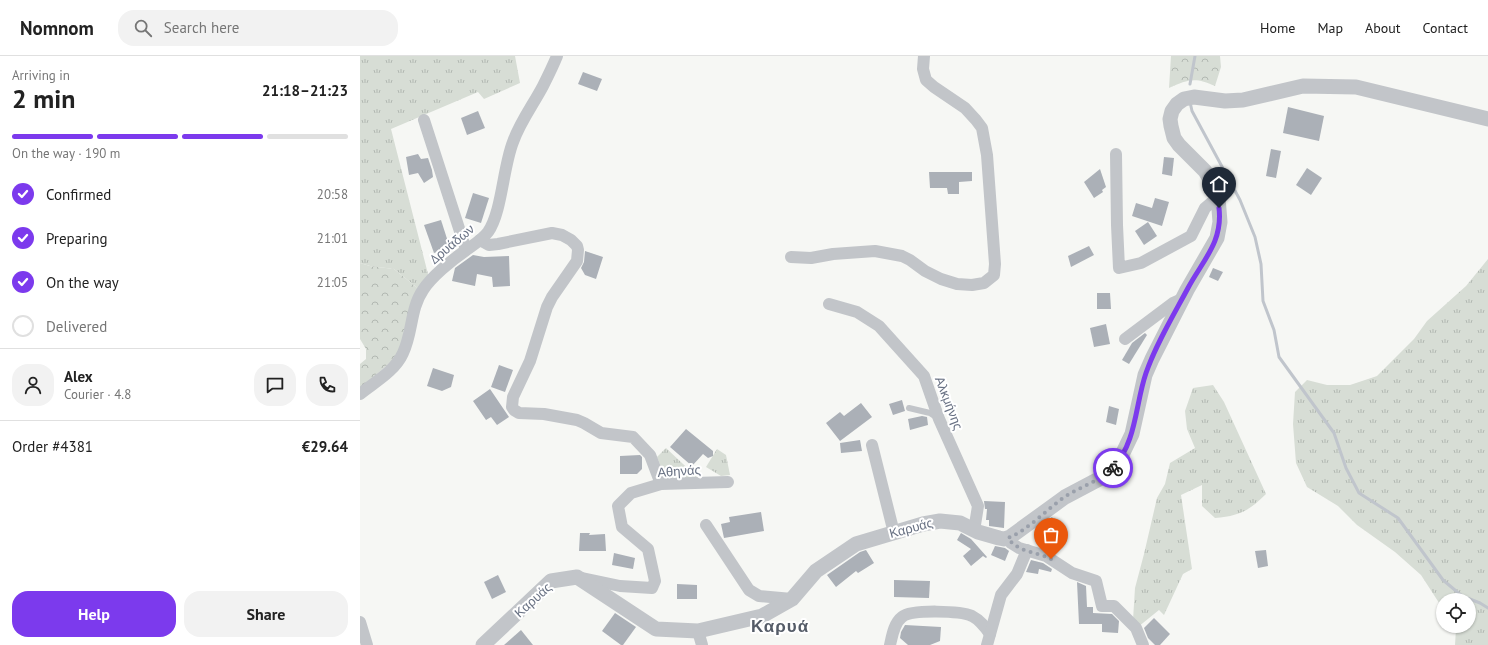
<!DOCTYPE html>
<html lang="en">
<head>
<meta charset="utf-8">
<style>
	:root { --surface:#fff; --page:#f2f2f2; --text:#222; --muted:#767676; --line:#e0e0e0; --accent:#7c3aed }
	body { margin:0; font-family:"PT Sans",sans-serif; background:var(--page); color:var(--text); height:100vh; display:flex; flex-direction:column; font-size:15px; white-space:nowrap }
	* { box-sizing:border-box; margin:0 }
	p { font-size:13px; color:var(--muted) }
	.icon { flex:none; width:22px; height:22px; fill:none; stroke:currentColor; stroke-width:2; stroke-linecap:round; stroke-linejoin:round }
	.map { position:relative; flex:1; overflow:hidden }
	.details { display:flex; flex-direction:column; background:var(--surface); width:360px }
	.details>* { flex:none }
	.tools { position:absolute; left:1076px; top:537px; display:grid; gap:8px }
	.tools a { display:grid; place-items:center; width:40px; height:40px; border-radius:50%; background:var(--surface); box-shadow:0 1px 3px #0004; font-size:20px }
	.pin { position:absolute; display:grid; place-items:center; width:34px; height:34px; color:#fff; margin:-41px -17px; border-radius:50% 50% 50% 0; rotate:-45deg; box-shadow:0 0 4px #0007 }
	.pin .icon { rotate:45deg }
	.courier { position:absolute; display:grid; place-items:center; width:40px; height:40px; margin:-20px; border:3px solid #7c3aed; border-radius:50%; background:#fff; color:#222; box-shadow:0 1px 5px #0007 }
	.headline em { font-style:normal; font-weight:800 }
	.headline div { display:flex; flex-direction:column-reverse }
	.headline { display:flex; align-items:center; justify-content:space-between; height:68px; padding:0 12px }
	h1 { font-size:26px; font-weight:800; line-height:30px }
	.bar { display:grid; grid-template-columns:repeat(4,1fr); gap:6px 4px; align-content:center; height:48px; padding:0 12px }
	.bar i { height:5px; border-radius:3px; background:var(--line) }
	.bar .current { background:var(--accent) }
	.bar p { grid-column:span 4 }
	.line { display:flex; align-items:center; gap:10px; padding:0 12px; border-top:1px solid var(--line) }
	.line div { flex:1 }
	.round { display:grid; place-items:center; flex:none; width:42px; height:42px; border-radius:16px; background:var(--page) }
	ol { padding:0 12px; list-style:none }
	li { display:flex; align-items:center; gap:12px; height:44px }
	li p { margin-inline-start:auto }
	li .icon { padding:4px; border-radius:50%; background:var(--accent); color:#fff; stroke-width:4 }
	li:last-child { color:var(--muted) }
	li i { width:22px; height:22px; border:2px solid var(--line); border-radius:50% }
	.primary-button { display:flex; gap:8px; margin-top:auto; padding:8px 12px }
	.primary-button a { flex:1; height:46px; border-radius:16px; background:var(--accent); color:#fff; font-size:16px; font-weight:800; line-height:46px; text-align:center }
	.primary-button a+a { background:var(--page); color:var(--text) }
	header { display:flex; align-items:center; gap:24px; box-sizing:border-box; height:56px; padding:0 20px; background:var(--surface); border-bottom:1px solid var(--line) }
	header strong { font-size:19px }
	nav { display:flex; gap:22px; margin-inline-start:auto; font-size:14px }
	.search { width:280px; height:36px; background:var(--page); display:flex; align-items:center; gap:10px; box-sizing:border-box; padding:0 14px; border-radius:16px; color:var(--muted); font-size:15px }
	main { display:flex; flex:1; min-height:0 }
	.map>svg:first-child { display:block }
	.grass { fill:url(#grass-tufts) }
	.forest { fill:url(#forest-crowns) }
	.lines { fill:none; stroke-linecap:round; stroke-linejoin:round }
	.stream { stroke:#c0c5cc; stroke-width:3 }
	.building { fill:#abb0b7 }
	.service { stroke:#c2c5c9; stroke-width:6 }
	.minor { stroke:#c2c5c9; stroke-width:12 }
	.tertiary { stroke:#c2c5c9; stroke-width:15 }
	.done { stroke:#9aa0ab; stroke-width:4; stroke-dasharray:0 7.2 }
	.route { stroke:#7c3aed; stroke-width:5 }
	.labels { text-anchor:middle; dominant-baseline:central; stroke-width:4; stroke-linejoin:round; paint-order:stroke }
	.street-label { font-size:13px; fill:#687183; stroke:#fff }
	.district-label { font-size:17px; font-weight:bold; letter-spacing:1px; fill:#555c68; stroke:#fff }
</style>
</head>
<body>
<header>
<strong>Nomnom</strong>
<div class="search"><svg class="icon" aria-label="search" viewBox="0 0 24 24"><circle cx="10" cy="10" r="6"/><path d="M15 15l6 6"/></svg>Search here</div>
<nav><a>Home</a><a>Map</a><a>About</a><a>Contact</a></nav>
</header>
<main>
<section class="details">
<div class="headline"><div><h1>2 min</h1><p>Arriving in</p></div><em>21:18–21:23</em></div>
<div class="bar"><i class="current"></i><i class="current"></i><i class="current"></i><i></i><p>On the way · 190 m</p></div>
<ol>
<li><svg class="icon" aria-label="check" viewBox="0 0 24 24"><path d="M5 12l5 5 9-10"/></svg>Confirmed<p>20:58</p></li>
<li><svg class="icon" aria-label="check" viewBox="0 0 24 24"><path d="M5 12l5 5 9-10"/></svg>Preparing<p>21:01</p></li>
<li><svg class="icon" aria-label="check" viewBox="0 0 24 24"><path d="M5 12l5 5 9-10"/></svg>On the way<p>21:05</p></li>
<li><i></i>Delivered</li>
</ol>
<div class="line" style="height:72px"><a class="round"><svg class="icon" aria-label="person" viewBox="0 0 24 24"><circle cx="12" cy="8" r="4"/><path d="M4 21q1-7 8-7t8 7"/></svg></a><div><b>Alex</b><p>Courier · 4.8</p></div><a class="round"><svg class="icon" aria-label="chat" viewBox="0 0 24 24"><path d="M4 5h16v11H9l-5 4z"/></svg></a><a class="round"><svg class="icon" aria-label="phone" viewBox="0 0 24 24"><path d="M5 4h4l2 5-3 2q2 4 5 5l2-3 5 2v4C11 20 4 13 5 4z"/></svg></a></div>
<div class="line" style="height:52px"><div>Order #4381</div><b>€29.64</b></div>
<div class="primary-button"><a>Help</a><a>Share</a></div>
</section>
<div class="map">
<svg width="1128" height="589" viewBox="0 0 1128 589">
	<defs>
		<pattern id="grass-tufts" width="24" height="20" patternUnits="userSpaceOnUse"><rect width="24" height="20" fill="#d7ddd5"/><path d="M3 7l-1-3M5 7V3M7 7l1-3M15 17l-1-3M17 17v-4M19 17l1-3" fill="none" stroke="#b2b8b2"/></pattern>
		<pattern id="forest-crowns" width="20" height="18" patternUnits="userSpaceOnUse"><rect width="20" height="18" fill="#d7ddd5"/><path d="M2 6a3 3 0 1 1 6 0M12 15a3 3 0 1 1 6 0" fill="none" stroke="#b2b8b2"/></pattern>
	</defs>
	<rect width="100%" height="100%" fill="#f6f7f4"/>
	<!-- grass -->
	<g class="grass">
		<polygon points="0,0 155,0 160,27 124,43 118,36 31,73 68,218 71,221 60,234 34,213 10,210 0,207"/>
		<polygon points="1128,203 1128,589 1095,589 1096,573 1094,570 1109,570 1109,544 1083,544 1083,553 1061,519 1035,496 997,469 978,450 947,431 936,407 933,368 935,336 947,324 967,329 990,329 1017,320 1054,283 1067,265 1106,230"/>
		<path d="M 853,329 L 864,346 L 906,438 C 889,455 879,460 855,462 L 842,450 L 842,429 L 821,439 L 832,513 L 823,518 L 804,559 L 799,554 L 778,571 L 773,564 L 775,532 L 784,498 L 797,442 L 805,428 L 810,407 L 835,392 L 827,373 L 825,355 L 833,332 Z"/>
		<polygon points="306,392 339,423 307,426 297,401"/>
		<polygon points="357,393 366,399 370,419 361,420 346,411"/>
	</g>
	<!-- forest -->
	<g class="forest">
		<path d="M 811,0 L 860,0 L 861,11 L 855,30 C 836,21 828,23 809,32 Z"/>
		<polygon points="0,207 10,210 34,213 60,234 42,296 0,333 0,308 6,303 6,293 0,283"/>
	</g>
	<g class="lines">
		<!-- stream -->
		<g class="stream">
			<polyline points="830,28 835,0"/>
			<polyline points="830,46 832,55 880,144 895,181 901,208 903,245 914,274 919,301 974,377 986,412 999,437 1038,462 1083,524 1102,540 1120,547 1128,552"/>
		</g>
	</g>
	<!-- building -->
	<g class="building">
		<polygon points="223,16 242,23 237,35 218,28"/>
		<polygon points="928,51 964,60 959,85 923,77"/>
		<polygon points="118,55 125,72 107,79 101,62"/>
		<polygon points="911,93 921,95 916,122 906,120"/>
		<polygon points="58,98 61,103 68,102 72,114 73,121 64,127 58,117 49,119 46,101"/>
		<polygon points="804,101 814,102 812,120 802,118"/>
		<polygon points="947,112 962,122 951,139 936,129"/>
		<polygon points="740,113 746,131 742,134 743,136 734,142 724,126"/>
		<polygon points="569,116 612,116 612,125 599,126 599,138 588,138 587,132 570,132"/>
		<polygon points="113,137 129,142 121,167 105,162"/>
		<polygon points="795,142 809,146 802,170 772,160 776,147 792,152"/>
		<polygon points="81,164 90,192 74,197 64,169"/>
		<polygon points="788,166 797,180 784,189 775,175"/>
		<polygon points="729,190 734,199 711,211 708,200"/>
		<polygon points="225,195 243,201 236,223 225,219 221,212 224,206"/>
		<polygon points="113,199 124,201 149,200 150,230 133,231 132,221 117,218 115,230 92,225 95,212"/>
		<polygon points="853,212 863,216 858,225 849,221"/>
		<polygon points="737,237 750,237 751,253 737,253"/>
		<polygon points="746,268 750,288 734,291 730,272"/>
		<polygon points="785,277 787,279 769,308 762,304 772,287"/>
		<polygon points="139,309 153,314 145,336 131,331"/>
		<polygon points="73,312 94,319 91,331 82,335 67,330"/>
		<polygon points="130,333 149,361 137,369 131,361 126,364 113,345"/>
		<polygon points="542,344 545,355 533,359 529,348"/>
		<polygon points="501,347 512,361 480,385 466,367 480,356 484,360"/>
		<polygon points="749,350 759,353 756,369 746,366"/>
		<polygon points="562,360 567,361 568,369 550,374 548,363"/>
		<polygon points="326,373 353,395 353,400 348,402 343,398 332,410 310,391"/>
		<polygon points="500,384 502,395 481,397 480,387"/>
		<polygon points="280,399 282,401 282,413 277,418 260,418 260,400"/>
		<polygon points="624,445 645,446 644,472 629,470 629,464 626,464 627,453 625,453"/>
		<polygon points="401,456 404,475 364,482 361,468 370,466 369,461"/>
		<polygon points="692,461 702,476 684,488 675,474"/>
		<polygon points="220,477 230,477 229,479 245,478 246,495 219,495"/>
		<polygon points="601,477 611,483 627,501 626,502 623,500 611,510 603,500 611,493 597,484"/>
		<polygon points="635,490 645,492 649,495 645,505 631,499"/>
		<polygon points="506,494 514,507 498,517 496,515 476,531 467,519 500,496"/>
		<polygon points="906,494 908,510 898,512 895,495"/>
		<polygon points="254,497 275,502 273,513 252,509"/>
		<polygon points="671,504 683,507 692,513 691,516 679,513 678,518 666,516"/>
		<polygon points="138,519 146,536 132,543 124,526"/>
		<polygon points="534,524 570,525 569,542 534,541"/>
		<polygon points="717,526 726,530 727,551 733,551 733,557 752,558 759,565 758,577 742,576 742,568 719,568"/>
		<polygon points="317,528 337,529 337,543 317,543"/>
		<polygon points="255,557 276,571 263,589 261,589 242,575"/>
		<polygon points="794,562 810,578 800,589 795,589 788,582 784,572"/>
		<polygon points="545,569 581,571 580,585 570,589 548,589 540,582 541,576"/>
		<polygon points="161,574 173,589 144,589"/>
	</g>
	<g class="lines">
		<!-- service -->
		<polyline class="service" points="549,352 570,357 576,361"/>
		<!-- minor -->
		<g class="minor">
			<polyline points="64,64 106,194"/>
			<polyline points="756,98 757,169 759,212 781,207 831,180 845,152 858,141"/>
			<polyline points="120,184 129,189 138,188 192,177 202,179 211,184 217,190 218,194 217,205 192,241 187,251 170,305 153,341 152,351 154,354 159,357 184,358 217,364 224,367 241,377 273,381 290,399 301,428"/>
			<polyline points="431,201 451,202 473,198 515,195 542,200 550,204 565,215 581,223 597,228 612,229 624,227 634,219 635,208 627,99 622,72 616,64 605,52 574,31 566,24 563,13 564,0"/>
			<polyline points="469,248 497,256 519,270 564,320 579,363 618,450 614,475"/>
			<polyline points="765,283 813,247 822,243"/>
			<path d="M 0,338 C 15,326 35,315 43,297 C 53,276 50,253 63,234 C 71,221 92,204 105,195 C 113,189 122,184 128,176 C 142,156 143,111 153,86 C 160,66 173,49 183,30 C 188,20 193,10 197,0"/>
			<polyline points="512,389 534,477"/>
			<polyline points="346,469 389,534 399,540 432,543"/>
			<polyline points="647,482 651,487 659,492 686,500 712,517 736,525 742,550 754,550 776,572 783,589"/>
			<polyline points="222,522 260,530 292,532 295,525 288,493 262,471 258,450 271,437 301,428 368,426"/>
			<polyline points="0,566 7,589"/>
			<polyline points="338,575 342,589"/>
			<path d="M 530,589 C 532,580 534,567 542,561 C 552,553 601,555 612,560 C 620,564 625,571 630,578"/>
			<polyline points="627,589 641,539 657,518 667,494"/>
		</g>
		<!-- tertiary -->
		<polyline class="tertiary" points="123,589 191,525 217,521 296,573 338,575 402,560 432,543 456,515 496,488 563,468 580,465 600,467 618,476 639,482 644,483 650,481 705,441 739,423 752,413 759,405 772,378 785,319 792,303 827,234 857,182 860,166 858,141 854,130 845,115 819,89 814,82 811,70 810,63 812,55 817,48 824,43 834,41 865,45 883,44 943,30 996,31 1128,63"/>
	</g>
	<g class="lines">
		<!-- done -->
		<path class="done" d="M 691,503 C 677,496 657,496 648,482 C 668,474 685,455 703,442 C 719,431 739,426 753,412"/>
		<!-- route -->
		<path class="route" d="M 753,412 C 777,385 775,349 786,317 C 796,288 813,260 828,232 C 843,204 863,186 859,152"/>
	</g>
	<g class="labels">
		<!-- street labels -->
		<g class="street-label">
			<text transform="translate(92 188) rotate(-40)">Δρυάδων</text>
			<text transform="translate(589 347) rotate(69)">Αλκμήνης</text>
			<text transform="translate(319 415) rotate(-4)">Αθηνάς</text>
			<text transform="translate(551 472) rotate(-15)">Καρυάς</text>
			<text transform="translate(173 544) rotate(-42)">Καρυάς</text>
		</g>
		<!-- district labels -->
		<g class="district-label">
			<text x="420" y="570">Καρυά</text>
		</g>
	</g>
</svg>
<div class="tools">
<a><svg class="icon" aria-label="locate" viewBox="0 0 24 24"><circle cx="12" cy="12" r="6"/><path d="M12 2v4M12 18v4M2 12h4M18 12h4"/></svg></a>
</div>
<div class="pin" style="left:691px;top:503px;background:#ea580c"><svg class="icon" aria-label="bag" viewBox="0 0 24 24"><path d="M5 8h14l-1 12H6zM9 8a3 3 0 0 1 6 0"/></svg></div>
<div class="pin" style="left:859px;top:152px;background:#1f2937"><svg class="icon" aria-label="home" viewBox="0 0 24 24"><path d="M3 11l9-7 9 7M6 9v11h12V9"/></svg></div>
<div class="courier" style="left:753px;top:412px"><svg class="icon" aria-label="bike" viewBox="0 0 24 24"><circle cx="6" cy="16" r="4"/><circle cx="18" cy="16" r="4"/><path d="M6 16l4-8h5l3 8M10 8l3 8H6M13 5h3"/></svg></div>
</div>
</main>
</body>
</html>
